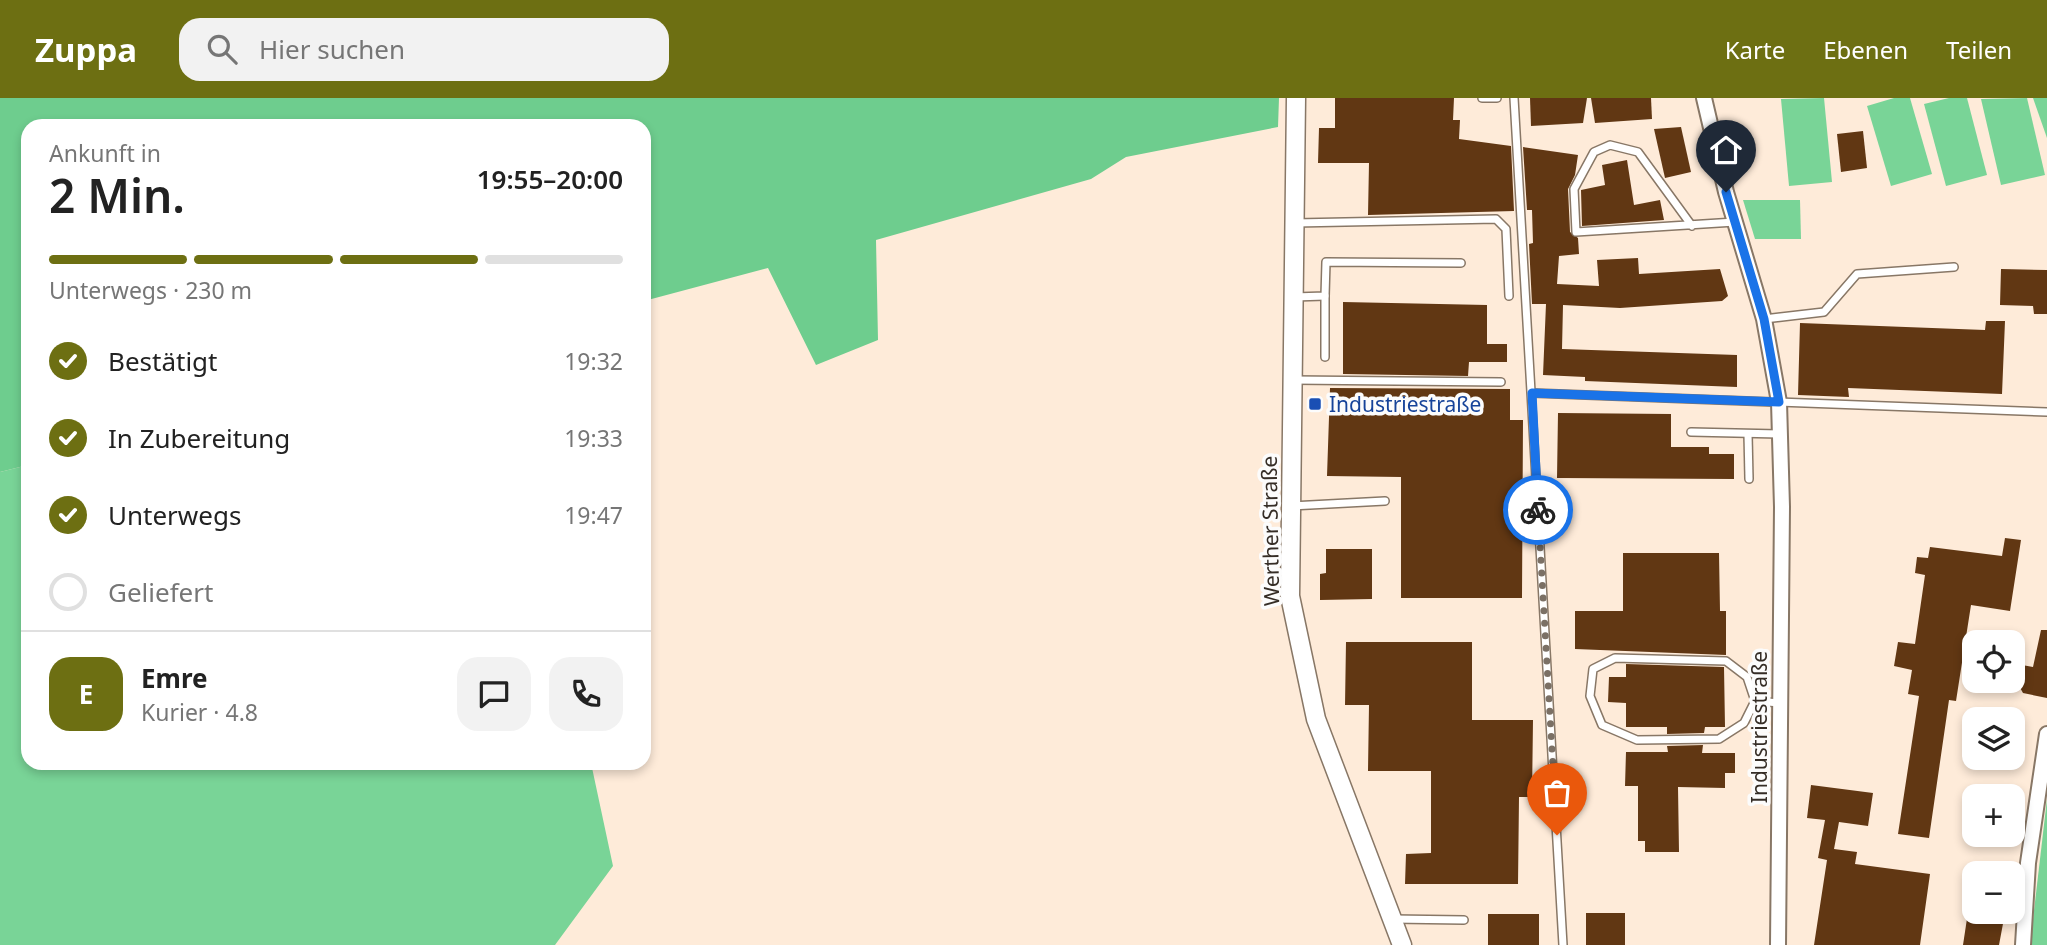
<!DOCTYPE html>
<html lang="de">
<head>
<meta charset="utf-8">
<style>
	:root { --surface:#fff; --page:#f2f2f2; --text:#222; --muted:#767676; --line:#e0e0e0; --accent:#6d6f12 }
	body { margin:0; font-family:"Noto Sans",sans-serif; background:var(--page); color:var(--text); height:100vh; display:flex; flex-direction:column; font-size:26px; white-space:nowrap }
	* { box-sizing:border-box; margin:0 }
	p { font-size:23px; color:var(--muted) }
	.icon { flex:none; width:38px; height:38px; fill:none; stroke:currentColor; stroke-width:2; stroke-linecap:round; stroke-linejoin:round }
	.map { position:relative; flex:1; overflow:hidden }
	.drawer { position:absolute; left:21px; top:21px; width:630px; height:651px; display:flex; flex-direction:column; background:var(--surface); border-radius:21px; box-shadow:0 4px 10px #0003 }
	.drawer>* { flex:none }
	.buttons { position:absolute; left:1962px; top:532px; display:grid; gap:14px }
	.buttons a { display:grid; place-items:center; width:63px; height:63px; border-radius:14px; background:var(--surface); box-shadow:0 4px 10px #0003; font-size:35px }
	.pin { position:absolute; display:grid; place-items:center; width:60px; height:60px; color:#fff; margin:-72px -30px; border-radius:50% 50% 50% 0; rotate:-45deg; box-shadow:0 0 7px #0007 }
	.pin .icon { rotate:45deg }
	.courier { position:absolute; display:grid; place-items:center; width:70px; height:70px; margin:-35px; border:5px solid #1a73e8; border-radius:50%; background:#fff; color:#222; box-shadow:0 2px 9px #0007 }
	.overview em { font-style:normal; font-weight:600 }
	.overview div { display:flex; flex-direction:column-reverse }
	.overview { display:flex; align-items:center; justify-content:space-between; height:119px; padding:0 28px }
	h1 { font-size:46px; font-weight:600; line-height:52px }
	.bar { display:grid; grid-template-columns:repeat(4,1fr); gap:10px 7px; align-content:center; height:84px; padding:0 28px }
	.bar i { height:9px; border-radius:5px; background:var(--line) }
	.bar .active { background:var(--accent) }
	.bar p { grid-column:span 4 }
	.line { display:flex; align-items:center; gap:18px; padding:0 28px; border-top:2px solid var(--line) }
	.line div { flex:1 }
	.round { display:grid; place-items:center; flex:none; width:74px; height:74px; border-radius:21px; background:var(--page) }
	ol { padding:0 28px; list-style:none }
	li { display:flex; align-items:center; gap:21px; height:77px }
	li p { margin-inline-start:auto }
	li .icon { padding:7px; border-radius:50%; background:var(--accent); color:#fff; stroke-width:4 }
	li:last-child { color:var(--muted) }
	li i { width:38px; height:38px; border:4px solid var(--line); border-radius:50% }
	header { display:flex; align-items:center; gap:42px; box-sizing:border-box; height:98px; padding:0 35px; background:var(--accent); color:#fff }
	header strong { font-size:33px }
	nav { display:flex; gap:38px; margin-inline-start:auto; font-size:24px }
	.search { width:490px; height:63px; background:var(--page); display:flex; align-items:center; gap:18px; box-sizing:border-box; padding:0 24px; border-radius:21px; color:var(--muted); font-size:26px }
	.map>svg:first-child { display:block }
	.green { fill:#79d497 }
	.forest { fill:#6ecd8e }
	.building { fill:#613713 }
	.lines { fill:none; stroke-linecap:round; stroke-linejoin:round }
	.service-casing { stroke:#876; stroke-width:10 }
	.minor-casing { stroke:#876; stroke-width:18 }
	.tertiary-casing { stroke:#876; stroke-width:21 }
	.service { stroke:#fff; stroke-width:7 }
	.minor { stroke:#fff; stroke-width:14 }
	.tertiary { stroke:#fff; stroke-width:18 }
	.done { stroke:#7b7065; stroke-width:7; stroke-dasharray:0 12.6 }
	.route { stroke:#1a73e8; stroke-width:9 }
	.transit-dot { fill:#1a4fb4; stroke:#fcfcfc; stroke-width:2.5 }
	.labels { text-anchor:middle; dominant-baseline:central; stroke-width:7; stroke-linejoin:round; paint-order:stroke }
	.transit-label { font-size:21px; fill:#164399; stroke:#fcfcfc; text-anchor:start }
	.street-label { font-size:21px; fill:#352d26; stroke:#fcfcfc }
</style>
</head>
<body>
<header>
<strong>Zuppa</strong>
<div class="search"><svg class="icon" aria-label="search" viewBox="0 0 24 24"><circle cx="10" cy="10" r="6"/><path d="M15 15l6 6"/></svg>Hier suchen</div>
<nav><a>Karte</a><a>Ebenen</a><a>Teilen</a></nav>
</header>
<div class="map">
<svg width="2047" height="847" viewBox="0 0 2047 847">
	<rect width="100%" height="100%" fill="#feebd9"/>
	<!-- green -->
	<g class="green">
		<polygon points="1824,0 1832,84 1789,88 1781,1"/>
		<polygon points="1894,0 1910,0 1932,76 1891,88 1867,8"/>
		<polygon points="1949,0 1967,0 1987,77 1946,88 1924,6"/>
		<polygon points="2027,0 2045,77 2001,87 1981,1"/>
		<polygon points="2033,0 2047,0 2047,40"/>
		<polygon points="1743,102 1800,102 1801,141 1755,141"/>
		<polygon points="28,367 28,665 591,665 613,768 555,847 0,847 0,374"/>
		<polygon points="2047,701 2047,847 2030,847"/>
	</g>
	<!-- forest -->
	<polygon class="forest" points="0,0 1279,0 1278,29 1126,59 1091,81 876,142 878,242 816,267 768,170 644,203 644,28 28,28 28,367 0,374"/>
	<!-- building -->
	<g class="building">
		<polygon points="1335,0 1454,0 1453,22 1460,22 1459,41 1511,48 1514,113 1368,117 1369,65 1318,65 1319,30 1335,30"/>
		<polygon points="1530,0 1587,0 1583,25 1531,28"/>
		<polygon points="1591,0 1651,0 1652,21 1595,25"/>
		<polygon points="1681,29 1691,74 1665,80 1654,31"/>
		<polygon points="1863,33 1867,70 1841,74 1837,36"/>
		<polygon points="1523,49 1578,57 1575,77 1568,91 1570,134 1578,140 1579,156 1559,158 1557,186 1599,188 1597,162 1638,160 1639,176 1720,171 1728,198 1722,203 1620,210 1563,207 1562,251 1737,257 1737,289 1585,283 1585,279 1543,277 1546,206 1532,206 1529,146 1533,145 1532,112 1527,112"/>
		<polygon points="1627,62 1634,107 1660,102 1664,122 1582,128 1581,92 1605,87 1602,67"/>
		<polygon points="2001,171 2047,172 2047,216 2034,216 2033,208 2000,207"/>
		<polygon points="1343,204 1487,207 1487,246 1507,246 1507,264 1469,264 1468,278 1343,276"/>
		<polygon points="1986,223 2005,223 2002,296 1848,290 1849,299 1798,297 1800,225 1985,232"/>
		<polygon points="1330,290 1510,291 1510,322 1523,322 1522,500 1401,500 1401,379 1327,378"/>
		<polygon points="1558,315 1671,316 1671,349 1709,349 1709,356 1734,356 1734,381 1557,380"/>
		<polygon points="2005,440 2021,442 2010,513 1971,507 1956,603 1949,602 1929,740 1898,736 1919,598 1908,596 1912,572 1894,568 1898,544 1915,546 1925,477 1915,475 1917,459 1928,460 1930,449 2002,458"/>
		<polygon points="1326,451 1372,451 1372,501 1320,502 1320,476 1326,475"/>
		<polygon points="1623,455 1719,455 1720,513 1726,513 1726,557 1575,551 1575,513 1623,513"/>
		<polygon points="2041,532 2047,532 2047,600 2023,595 2018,586 2022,567 2033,569"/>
		<polygon points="1346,544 1472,544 1472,622 1533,622 1532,699 1519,699 1518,786 1405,786 1406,756 1431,755 1431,673 1368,673 1369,607 1345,607"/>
		<polygon points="1626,566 1724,569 1725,629 1705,629 1704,635 1667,636 1667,629 1626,629 1626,605 1608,604 1609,579 1626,579"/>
		<polygon points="1703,647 1702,655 1735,655 1735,675 1725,675 1725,690 1678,689 1679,754 1645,754 1645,743 1638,743 1638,688 1625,688 1626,654 1668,654 1667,648"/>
		<polygon points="1811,687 1873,695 1868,728 1839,724 1834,751 1857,754 1855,766 1930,776 1920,847 1814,847 1827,762 1818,760 1825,722 1807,720"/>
		<polygon points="1968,814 2005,815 1999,847 1963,847"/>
		<rect x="1586" y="815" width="39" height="32"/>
		<rect x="1488" y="816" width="51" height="31"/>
	</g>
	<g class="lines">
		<!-- service casing -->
		<g class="service-casing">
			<g id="service">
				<polyline points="1482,0 1497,0"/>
				<polyline points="1514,0 1563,847"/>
				<polyline points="1295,125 1496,121 1506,131 1509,198"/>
				<polyline points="1692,128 1638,54 1610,47 1594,54 1574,91 1576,134 1735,124"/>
				<polyline points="1294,199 1325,198 1326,164 1461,165"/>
				<polyline points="1764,221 1824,214 1857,176 1954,169"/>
				<polyline points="1325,259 1325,198"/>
				<polyline points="1293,282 1501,284"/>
				<polyline points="1532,295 2047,314"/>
				<polyline points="1691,334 1779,336"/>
				<polyline points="1748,336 1749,381"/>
				<polyline points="1291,408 1385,403"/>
				<polyline points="1755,603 1744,625 1719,641 1637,642 1602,627 1590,598 1593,571 1615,560 1726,563 1747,579 1755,603 1780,605"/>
				<polyline points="1392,821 1464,822"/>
			</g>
		</g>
		<!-- minor casing -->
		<g class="minor-casing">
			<g id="minor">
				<polyline points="1704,0 1726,94 1764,221 1779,304 1782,409 1778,847"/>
				<polyline points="2023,847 2028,765 2047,636"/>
			</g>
		</g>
		<!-- tertiary casing -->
		<g class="tertiary-casing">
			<polyline id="tertiary" points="1296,0 1290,498 1316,621 1402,847"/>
		</g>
		<!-- service -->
		<use href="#service" class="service"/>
		<!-- minor -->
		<use href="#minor" class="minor"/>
		<!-- tertiary -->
		<use href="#tertiary" class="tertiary"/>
	</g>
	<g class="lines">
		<!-- done -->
		<polyline class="done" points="1538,412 1557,737"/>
		<!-- route -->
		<polyline class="route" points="1538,412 1532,295 1779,304 1764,221 1726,94"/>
	</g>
	<!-- markers -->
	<rect class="transit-dot" x="1308" y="299" width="14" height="14" rx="3.5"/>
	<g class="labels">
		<!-- transit labels -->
		<g class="transit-label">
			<text x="1329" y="306">Industriestraße</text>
		</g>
		<!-- street labels -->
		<g class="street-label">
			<text transform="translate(1270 433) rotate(-91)">Werther Straße</text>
			<text transform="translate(1759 629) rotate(-90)">Industriestraße</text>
		</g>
	</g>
</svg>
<div class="buttons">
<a><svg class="icon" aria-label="locate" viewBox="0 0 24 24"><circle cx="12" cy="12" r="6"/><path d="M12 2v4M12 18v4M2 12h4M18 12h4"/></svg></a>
<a><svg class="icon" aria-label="layers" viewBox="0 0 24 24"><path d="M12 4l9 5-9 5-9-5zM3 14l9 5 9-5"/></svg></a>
<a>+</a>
<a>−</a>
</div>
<div class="pin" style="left:1557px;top:737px;background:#ea580c"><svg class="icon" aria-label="bag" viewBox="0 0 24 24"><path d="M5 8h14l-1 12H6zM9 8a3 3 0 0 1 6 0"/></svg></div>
<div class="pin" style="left:1726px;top:94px;background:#1f2937"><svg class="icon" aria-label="home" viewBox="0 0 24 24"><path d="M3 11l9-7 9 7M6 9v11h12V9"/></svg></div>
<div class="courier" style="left:1538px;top:412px"><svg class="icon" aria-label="bike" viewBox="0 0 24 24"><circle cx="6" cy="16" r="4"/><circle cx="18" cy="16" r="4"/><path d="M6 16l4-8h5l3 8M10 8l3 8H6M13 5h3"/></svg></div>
<section class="drawer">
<div class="overview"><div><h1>2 Min.</h1><p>Ankunft in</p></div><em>19:55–20:00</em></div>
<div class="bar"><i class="active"></i><i class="active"></i><i class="active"></i><i></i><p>Unterwegs · 230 m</p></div>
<ol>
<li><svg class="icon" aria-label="check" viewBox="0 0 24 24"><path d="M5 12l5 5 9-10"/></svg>Bestätigt<p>19:32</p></li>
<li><svg class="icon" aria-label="check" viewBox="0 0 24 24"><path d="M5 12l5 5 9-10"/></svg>In Zubereitung<p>19:33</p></li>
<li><svg class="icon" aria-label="check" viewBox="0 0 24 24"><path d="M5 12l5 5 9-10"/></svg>Unterwegs<p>19:47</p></li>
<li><i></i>Geliefert</li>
</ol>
<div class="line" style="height:126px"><b class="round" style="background:var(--accent);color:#fff">E</b><div><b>Emre</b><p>Kurier · 4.8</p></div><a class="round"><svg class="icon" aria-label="chat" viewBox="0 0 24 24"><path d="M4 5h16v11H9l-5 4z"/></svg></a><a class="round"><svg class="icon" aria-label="phone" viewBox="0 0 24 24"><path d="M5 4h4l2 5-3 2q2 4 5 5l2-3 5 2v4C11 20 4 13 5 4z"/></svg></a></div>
</section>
</div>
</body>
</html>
